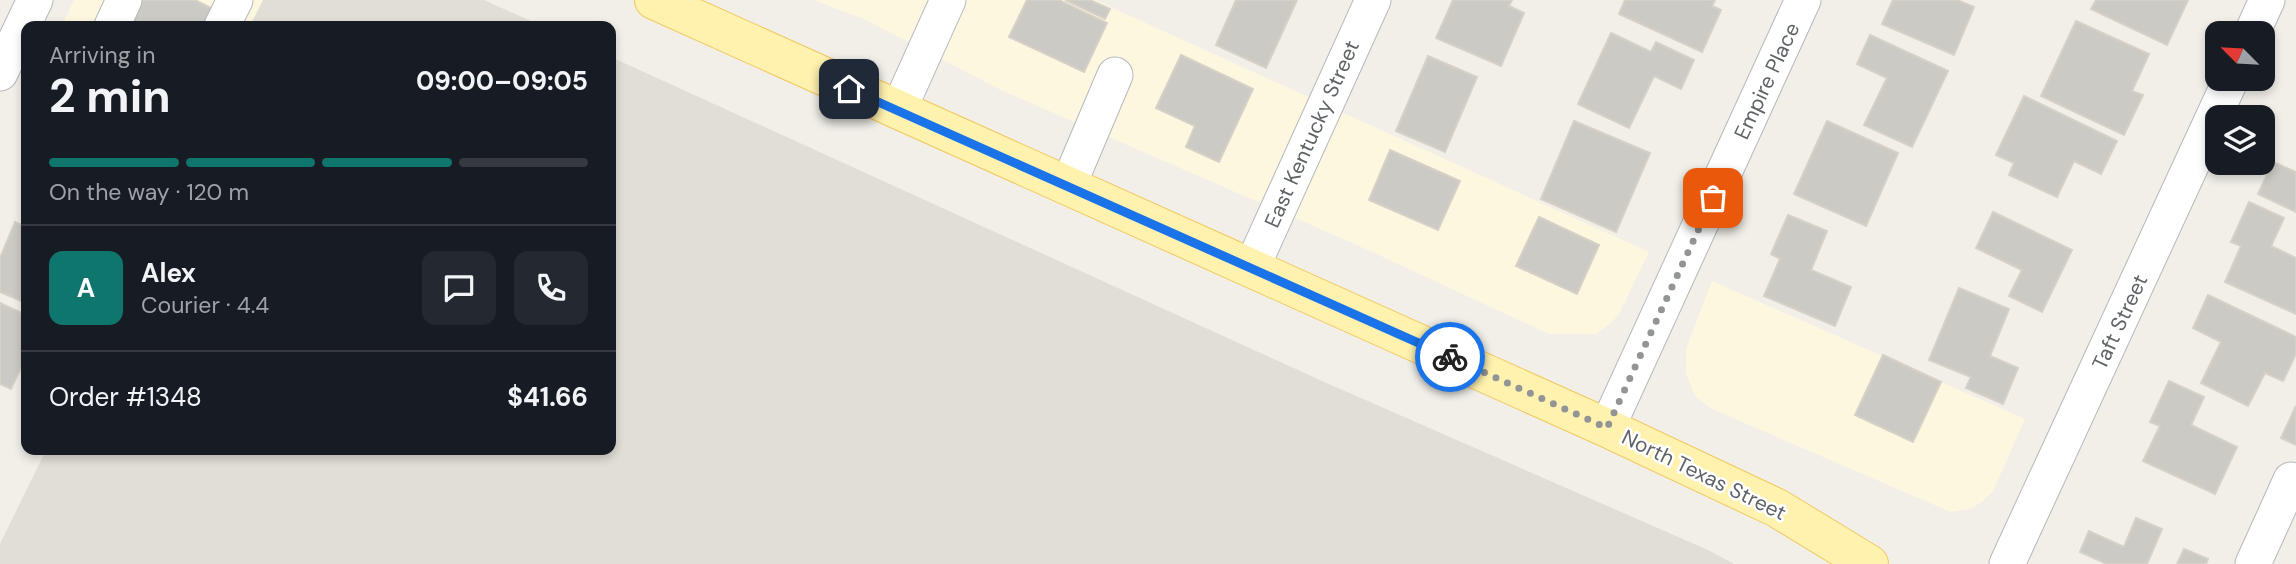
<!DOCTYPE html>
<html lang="en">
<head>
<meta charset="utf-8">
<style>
	:root { --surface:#171b24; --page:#242831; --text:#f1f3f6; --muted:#9ea1a6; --line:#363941; --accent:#0f766e }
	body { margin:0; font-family:"DM Sans",sans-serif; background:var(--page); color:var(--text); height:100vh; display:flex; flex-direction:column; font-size:26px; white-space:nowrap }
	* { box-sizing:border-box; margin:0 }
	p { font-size:23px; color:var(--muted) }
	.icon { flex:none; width:38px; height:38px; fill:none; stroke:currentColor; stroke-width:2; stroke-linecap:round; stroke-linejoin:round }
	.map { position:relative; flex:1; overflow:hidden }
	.details { position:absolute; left:21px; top:21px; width:595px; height:434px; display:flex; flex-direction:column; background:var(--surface); border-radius:14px; box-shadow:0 4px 10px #0003 }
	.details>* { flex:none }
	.needle { width:46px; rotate:294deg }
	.controls { position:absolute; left:2205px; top:21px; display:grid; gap:14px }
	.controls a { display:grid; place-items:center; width:70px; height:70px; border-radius:14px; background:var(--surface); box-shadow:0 4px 10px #0003; font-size:35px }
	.pin { position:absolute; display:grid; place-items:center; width:60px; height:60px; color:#fff; margin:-30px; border-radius:14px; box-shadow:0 4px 10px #0006 }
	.courier { position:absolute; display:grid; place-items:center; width:70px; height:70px; margin:-35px; border:5px solid #1a73e8; border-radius:50%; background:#fff; color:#222; box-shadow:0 2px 9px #0007 }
	.overview em { font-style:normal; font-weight:700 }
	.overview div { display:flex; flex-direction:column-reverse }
	.overview { display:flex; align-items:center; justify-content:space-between; height:119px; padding:0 28px }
	h1 { font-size:46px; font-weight:700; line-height:52px }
	.bar { display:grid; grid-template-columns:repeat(4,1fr); gap:10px 7px; align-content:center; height:84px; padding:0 28px }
	.bar i { height:9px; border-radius:5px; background:var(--line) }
	.bar .active { background:var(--accent) }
	.bar p { grid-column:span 4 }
	.line { display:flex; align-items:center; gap:18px; padding:0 28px; border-top:2px solid var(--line) }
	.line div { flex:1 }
	.round { display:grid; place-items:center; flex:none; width:74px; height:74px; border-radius:14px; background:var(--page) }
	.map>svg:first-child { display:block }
	.commercial { fill:#fef7e0 }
	.education { fill:#e1ded6 }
	.building { fill:#cccac5; stroke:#d6d1c6; stroke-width:2 }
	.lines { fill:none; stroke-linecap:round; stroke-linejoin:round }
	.minor-casing { stroke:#b5b8bc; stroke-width:37 }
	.major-casing { stroke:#f2c960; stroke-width:40 }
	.minor { stroke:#fff; stroke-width:35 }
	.major { stroke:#fff2af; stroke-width:38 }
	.done { stroke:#929495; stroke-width:7; stroke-dasharray:0 12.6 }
	.route { stroke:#1a73e8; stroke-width:9 }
	.labels { text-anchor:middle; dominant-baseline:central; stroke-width:5; stroke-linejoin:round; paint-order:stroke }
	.street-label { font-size:21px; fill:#5f6368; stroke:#fff }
</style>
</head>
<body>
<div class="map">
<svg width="2296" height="564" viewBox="0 0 2296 564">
	<rect width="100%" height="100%" fill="#f1efe8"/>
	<!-- commercial -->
	<g class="commercial">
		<polygon points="74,0 263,0 250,26 62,26"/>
		<polygon points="814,0 1095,0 1649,252 1619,314 1611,323 1596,334 1549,334 1357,245 1001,90 864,19"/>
		<polygon points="1712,281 2025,419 1993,491 1982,502 1969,509 1951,512 1712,409 1695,396 1686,373 1686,349"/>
	</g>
	<!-- education -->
	<g class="education">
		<polygon points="263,0 484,0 542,26 250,26"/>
		<polygon points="611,57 1322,381 1708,550 1734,564 0,564 0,544 46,450 611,450"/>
	</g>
	<!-- building -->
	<g class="building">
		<polygon points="138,0 195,0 221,13 215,26 125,26"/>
		<polygon points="1027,0 1059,0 1107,23 1084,72 1009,37"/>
		<polygon points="1065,0 1090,0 1110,9 1105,19"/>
		<polygon points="1236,0 1297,0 1266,68 1216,45"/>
		<polygon points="1453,0 1512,0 1509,6 1524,13 1501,66 1436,38"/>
		<polygon points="1625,0 1715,0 1712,6 1721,10 1702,52 1619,14"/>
		<polygon points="1893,0 1957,0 1974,7 1954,55 1882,24"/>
		<polygon points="2096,0 2188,0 2167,45 2091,9"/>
		<polygon points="2076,21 2149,54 2132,91 2143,95 2124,135 2041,96"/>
		<polygon points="1611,33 1651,52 1656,42 1694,60 1681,89 1654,76 1629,128 1578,104"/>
		<polygon points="1870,35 1948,71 1912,147 1864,125 1887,78 1857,64"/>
		<polygon points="1181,55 1253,89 1219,162 1186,147 1195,126 1156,108"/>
		<polygon points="1428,56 1477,77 1445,152 1396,131"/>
		<polygon points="2024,96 2117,141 2101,174 2074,161 2057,197 2009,175 2014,163 1996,155"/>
		<polygon points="1574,121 1650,153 1616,232 1541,199"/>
		<polygon points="1827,121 1898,153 1866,226 1794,194"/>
		<polygon points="1390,150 1460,181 1438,230 1369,200"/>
		<polygon points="2273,162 2296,172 2296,212 2258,194"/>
		<polygon points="2249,202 2284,218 2271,246 2296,258 2296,314 2225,282 2241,246 2231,242"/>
		<polygon points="1993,212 2072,250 2042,312 2009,296 2022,270 1976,248"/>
		<polygon points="1788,215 1827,231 1811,270 1851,287 1835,326 1764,296 1780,259 1771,254"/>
		<polygon points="1539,217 1599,245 1577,294 1516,266"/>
		<polygon points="15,222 26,227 26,303 0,292 0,258"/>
		<polygon points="1959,288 2009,309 1990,356 2018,368 2003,404 1966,388 1971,377 1929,360"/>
		<polygon points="2208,295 2296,337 2296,354 2283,381 2265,373 2248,406 2201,383 2221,342 2193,328"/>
		<polygon points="0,303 26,315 26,357 11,389 0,384"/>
		<polygon points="1883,355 1941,382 1913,442 1855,415"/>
		<polygon points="2169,381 2204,397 2191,425 2237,447 2215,494 2143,461 2160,426 2150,422"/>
		<polygon points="2296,406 2296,445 2281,438"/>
		<polygon points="2136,518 2162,529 2147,564 2107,564 2080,552 2089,531 2124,547"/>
		<polygon points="2184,549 2208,559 2206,564 2177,564"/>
	</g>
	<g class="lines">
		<!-- minor casing -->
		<g class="minor-casing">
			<g id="minor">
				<polyline points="112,26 124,0"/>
				<polyline points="222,26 235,0"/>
				<polyline points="2252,33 2267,0"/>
				<polyline points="0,73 35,0"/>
				<polyline points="898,111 948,0"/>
				<polyline points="1068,186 1115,75"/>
				<polyline points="1252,267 1373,0"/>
				<polyline points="1607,428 1803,0"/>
				<polyline points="2007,564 2231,79"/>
				<polyline points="2253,564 2291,480 2296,482"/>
			</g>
		</g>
		<!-- major casing -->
		<g class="major-casing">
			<polyline id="major" points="654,0 1607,428 1777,508 1869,564"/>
		</g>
		<!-- minor -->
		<use href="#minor" class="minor"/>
		<!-- major -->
		<use href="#major" class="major"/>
	</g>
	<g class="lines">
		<!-- done -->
		<polyline class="done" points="1450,357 1607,428 1713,198"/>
		<!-- route -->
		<polyline class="route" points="849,89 1450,357"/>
	</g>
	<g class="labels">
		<!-- street labels -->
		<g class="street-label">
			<text transform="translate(1767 81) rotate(-65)">Empire Place</text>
			<text transform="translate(1312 134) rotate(-66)">East Kentucky Street</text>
			<text transform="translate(2120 322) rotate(-65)">Taft Street</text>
			<text transform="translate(1704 475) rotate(26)">North Texas Street</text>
		</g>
	</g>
</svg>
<div class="controls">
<a><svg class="needle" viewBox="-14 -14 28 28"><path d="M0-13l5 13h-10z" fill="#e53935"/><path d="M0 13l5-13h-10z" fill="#9ea1a6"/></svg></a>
<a><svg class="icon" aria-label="layers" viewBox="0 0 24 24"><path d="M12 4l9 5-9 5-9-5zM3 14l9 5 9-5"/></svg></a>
</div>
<div class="pin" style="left:1713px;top:198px;background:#ea580c"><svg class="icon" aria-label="bag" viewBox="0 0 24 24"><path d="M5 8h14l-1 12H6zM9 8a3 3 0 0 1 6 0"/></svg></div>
<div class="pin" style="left:849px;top:89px;background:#1f2937"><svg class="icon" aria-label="home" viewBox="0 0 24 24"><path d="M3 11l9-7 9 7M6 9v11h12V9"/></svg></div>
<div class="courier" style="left:1450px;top:357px"><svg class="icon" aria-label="bike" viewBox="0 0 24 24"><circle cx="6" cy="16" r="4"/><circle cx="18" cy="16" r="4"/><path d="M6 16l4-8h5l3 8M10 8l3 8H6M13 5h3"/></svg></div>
<section class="details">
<div class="overview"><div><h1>2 min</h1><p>Arriving in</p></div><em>09:00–09:05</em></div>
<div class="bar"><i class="active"></i><i class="active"></i><i class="active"></i><i></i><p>On the way · 120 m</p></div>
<div class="line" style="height:126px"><b class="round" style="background:var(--accent);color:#fff">A</b><div><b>Alex</b><p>Courier · 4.4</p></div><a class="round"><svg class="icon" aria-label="chat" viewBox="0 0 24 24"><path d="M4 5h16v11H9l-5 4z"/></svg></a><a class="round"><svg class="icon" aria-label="phone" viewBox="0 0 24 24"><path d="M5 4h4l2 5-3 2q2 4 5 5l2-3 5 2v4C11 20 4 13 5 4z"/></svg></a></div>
<div class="line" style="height:91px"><div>Order #1348</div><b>$41.66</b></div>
</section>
</div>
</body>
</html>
